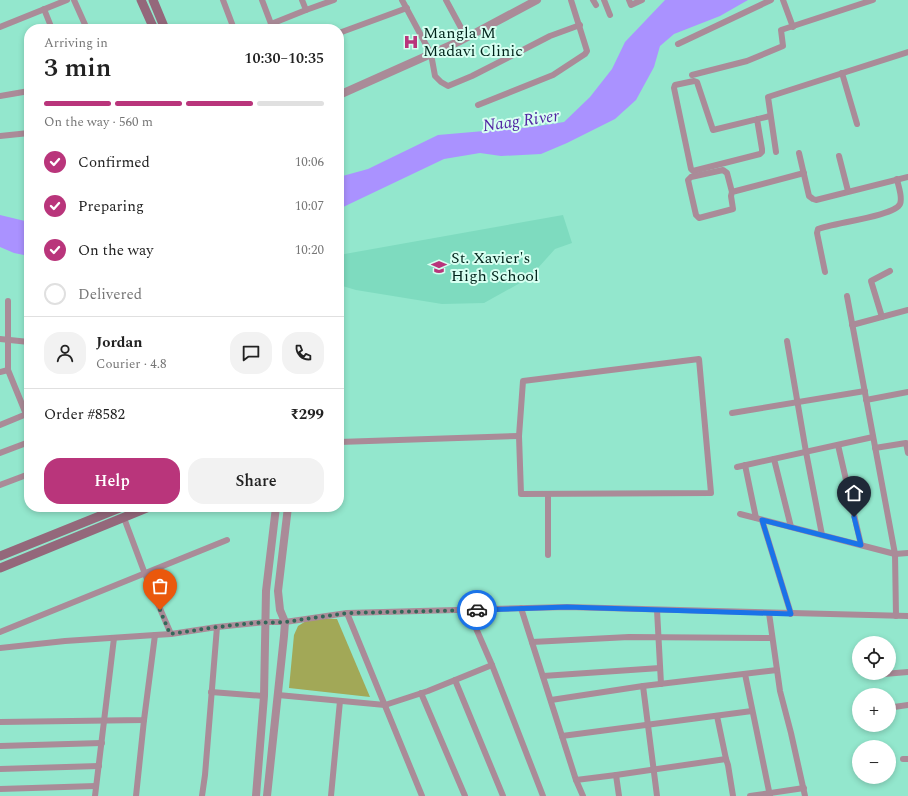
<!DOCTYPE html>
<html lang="en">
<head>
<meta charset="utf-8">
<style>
	:root { --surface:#fff; --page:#f2f2f2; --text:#222; --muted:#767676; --line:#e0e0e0; --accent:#b9357b }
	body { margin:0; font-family:Spectral,serif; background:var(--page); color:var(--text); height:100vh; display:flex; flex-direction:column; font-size:15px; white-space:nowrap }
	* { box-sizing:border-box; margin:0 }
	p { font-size:13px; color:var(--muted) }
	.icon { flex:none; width:22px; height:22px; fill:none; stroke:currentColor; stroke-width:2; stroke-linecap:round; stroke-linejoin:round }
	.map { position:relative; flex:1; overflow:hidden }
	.drawer { position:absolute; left:24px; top:24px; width:320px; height:488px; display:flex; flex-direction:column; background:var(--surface); border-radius:16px; box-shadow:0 2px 6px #0003 }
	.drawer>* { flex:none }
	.fabs { position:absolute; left:852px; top:636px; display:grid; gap:8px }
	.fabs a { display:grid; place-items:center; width:44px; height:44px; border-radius:50%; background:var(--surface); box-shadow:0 2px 6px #0003; font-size:20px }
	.pin { position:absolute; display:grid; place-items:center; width:34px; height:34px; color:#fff; margin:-41px -17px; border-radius:50% 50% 50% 0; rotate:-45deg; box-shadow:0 0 4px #0007 }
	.pin .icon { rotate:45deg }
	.courier { position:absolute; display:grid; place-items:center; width:40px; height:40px; margin:-20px; border:3px solid #1a73e8; border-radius:50%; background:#fff; color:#222; box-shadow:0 1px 5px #0007 }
	.head em { font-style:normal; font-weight:600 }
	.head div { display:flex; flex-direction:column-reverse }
	.head { display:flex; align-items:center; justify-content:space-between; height:68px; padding:0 20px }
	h1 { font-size:26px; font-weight:600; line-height:30px }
	.bar { display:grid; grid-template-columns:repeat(4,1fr); gap:6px 4px; align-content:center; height:48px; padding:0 20px }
	.bar i { height:5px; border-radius:3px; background:var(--line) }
	.bar .active { background:var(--accent) }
	.bar p { grid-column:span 4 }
	.line { display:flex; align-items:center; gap:10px; padding:0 20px; border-top:1px solid var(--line) }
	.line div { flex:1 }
	.round { display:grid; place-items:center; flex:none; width:42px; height:42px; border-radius:16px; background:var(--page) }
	ol { padding:0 20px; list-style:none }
	li { display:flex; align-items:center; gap:12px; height:44px }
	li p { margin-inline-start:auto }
	li .icon { padding:4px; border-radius:50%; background:var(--accent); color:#fff; stroke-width:4 }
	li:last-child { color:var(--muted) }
	li i { width:22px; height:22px; border:2px solid var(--line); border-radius:50% }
	.button { display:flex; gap:8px; margin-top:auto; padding:8px 20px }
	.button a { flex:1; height:46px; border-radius:16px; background:var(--accent); color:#fff; font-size:16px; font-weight:600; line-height:46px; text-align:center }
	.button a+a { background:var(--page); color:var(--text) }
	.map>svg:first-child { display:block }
	.built { fill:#7edbbf }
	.green { fill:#a2a857 }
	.water { fill:#aa92ff }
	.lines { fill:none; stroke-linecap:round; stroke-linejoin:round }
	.minor { stroke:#aa8b98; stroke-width:6 }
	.tertiary { stroke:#aa8b98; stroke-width:8 }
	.secondary { stroke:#94687b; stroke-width:9 }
	.done { stroke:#336859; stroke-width:4; stroke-dasharray:0 7.2 }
	.route { stroke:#1a73e8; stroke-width:5 }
	.labels { text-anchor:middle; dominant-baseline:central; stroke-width:4; stroke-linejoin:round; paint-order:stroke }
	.poi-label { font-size:16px; fill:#00231a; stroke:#d7fff1; text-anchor:start }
	.water-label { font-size:17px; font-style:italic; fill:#5226a3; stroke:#d7fff1 }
</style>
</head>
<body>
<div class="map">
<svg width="908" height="796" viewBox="0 0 908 796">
	<rect width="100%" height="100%" fill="#93e7cd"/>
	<!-- built -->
	<polygon class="built" points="563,215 572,243 555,249 529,278 484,303 442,304 356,290 339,285 339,255"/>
	<!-- green -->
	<polygon class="green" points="311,618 337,619 370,697 289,688 294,635 298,626"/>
	<!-- water -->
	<g class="water">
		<polygon points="665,0 748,0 720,16 674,34 660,46 654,67 636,100 615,119 567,143 541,154 501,156 480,153 444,159 339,209 339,177 368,169 438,135 532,127 564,122 590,97 612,69 625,42"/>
		<polygon points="0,215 29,222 29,256 14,253 0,247"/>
	</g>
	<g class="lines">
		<!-- minor -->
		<g class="minor">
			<polyline points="74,0 87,29"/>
			<polyline points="223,0 234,29"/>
			<polyline points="262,0 273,29"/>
			<polyline points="402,0 431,54 435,76 441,82 448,86 472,76 550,36 580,25"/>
			<polyline points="446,0 466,37"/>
			<polyline points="593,0 596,5"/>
			<polyline points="604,0 610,15"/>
			<polyline points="629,0 631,5 642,0"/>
			<polyline points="783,0 793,27"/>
			<polyline points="44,9 52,29"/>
			<polyline points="306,10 334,0"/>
			<polyline points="271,24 306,10 302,0"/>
			<polyline points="0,27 67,0"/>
			<polyline points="339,33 407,8"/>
			<polyline points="678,44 771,0"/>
			<polyline points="842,73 857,124"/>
			<polyline points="692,75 747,61 783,46 781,30 873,0"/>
			<polyline points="0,96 29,91"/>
			<polyline points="478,105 553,75 585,54 587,51 571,0"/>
			<polyline points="757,119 762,149 762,152 760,154 693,171 691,169 674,88 675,85 694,81 697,82 713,130 770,116"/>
			<polyline points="0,136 29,133"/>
			<polyline points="776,152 768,97 908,52"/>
			<polyline points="799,153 809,196 813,199 816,200 908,177"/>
			<polyline points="839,156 848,191"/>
			<polyline points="732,192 727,173 723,170 691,177 688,180 696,215 699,218 733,209 731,196 732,192 804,173"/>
			<path d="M 825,272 L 817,233 L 818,229 C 832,223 895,216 900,204 C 903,197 898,186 897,179"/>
			<polyline points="847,296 895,554 896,616"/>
			<polyline points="882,317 871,281 890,271"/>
			<polyline points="852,325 908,310"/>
			<polyline points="0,339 29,342"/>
			<polyline points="787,341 806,452 822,535"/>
			<polygon points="699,359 711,493 521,494 519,436 523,381"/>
			<polyline points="8,370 26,414"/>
			<polyline points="0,372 8,370 8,301"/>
			<polyline points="866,400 908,392"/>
			<polyline points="732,413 865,391"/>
			<polyline points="0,425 29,413"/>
			<polyline points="339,442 519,436"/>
			<polyline points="838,445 861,545"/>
			<polyline points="875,448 906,443 908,453"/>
			<polyline points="0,453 29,442"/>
			<polyline points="774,459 791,527"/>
			<polyline points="745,465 756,518"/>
			<polyline points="737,467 873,437"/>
			<polyline points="0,485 29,474"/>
			<polyline points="740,514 895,554 908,553"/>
			<polyline points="124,518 145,574 171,634"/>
			<polyline points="762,520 791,614"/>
			<polyline points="548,555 548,494"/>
			<polyline points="521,608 576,780 583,796"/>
			<polyline points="468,610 492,665 543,796"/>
			<polyline points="657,610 661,684"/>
			<polyline points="347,613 422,796"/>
			<polyline points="769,613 780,691 791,733 805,796"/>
			<polyline points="217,627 266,622 285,622 347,613 567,607 908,616"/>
			<polyline points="0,632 227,540"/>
			<polyline points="155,635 171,634 217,627 205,775 202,796"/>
			<polyline points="532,642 629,637 772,638"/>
			<polyline points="0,648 65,641 155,635 144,720 0,722"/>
			<polyline points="745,674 770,796"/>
			<polyline points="884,674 908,672"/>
			<polyline points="543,676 660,668"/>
			<polyline points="455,680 503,796"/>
			<polyline points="643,686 657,796"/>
			<polyline points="211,692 264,696"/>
			<polyline points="421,693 465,796"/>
			<polyline points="278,695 385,705 428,691 492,665"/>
			<polyline points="551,700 643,686 777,670"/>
			<polyline points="894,707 908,705"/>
			<polyline points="717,716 726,759 728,765 733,796"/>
			<polyline points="562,736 752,711"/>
			<polyline points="0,746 102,743"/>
			<polyline points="903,759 908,759"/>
			<polyline points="0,769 99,766"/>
			<polyline points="616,775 619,796"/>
			<polyline points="576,780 616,775 726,759"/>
			<polyline points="0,789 96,786"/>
			<polyline points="95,796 114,638"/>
			<polyline points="136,796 144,720"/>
			<polyline points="331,796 340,701"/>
			<polyline points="750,796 804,788"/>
		</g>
		<!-- tertiary -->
		<g class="tertiary">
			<polyline points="339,95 460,41 537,0"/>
			<polyline points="256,796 264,696 266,591 276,507"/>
			<polyline points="267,796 284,636 285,622 280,610 278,591 288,507"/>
		</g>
		<!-- secondary -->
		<g class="secondary">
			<polyline points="141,0 154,29"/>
			<polyline points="153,0 165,29"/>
			<polyline points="0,556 122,507"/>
			<polyline points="0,568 149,507"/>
		</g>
	</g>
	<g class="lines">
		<!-- done -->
		<polyline class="done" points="160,610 170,634 217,627 254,623 285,622 347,613 477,610"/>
		<!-- route -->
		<polyline class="route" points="477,610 567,607 791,614 762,520 861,545 854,517"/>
	</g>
	<!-- icons -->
	<defs>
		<g id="hospital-bare" transform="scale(1.2)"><path d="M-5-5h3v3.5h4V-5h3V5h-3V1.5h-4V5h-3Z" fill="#b9357b" stroke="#d7fff1" stroke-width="2.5" paint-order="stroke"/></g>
		<g id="school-bare" transform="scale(1.2)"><path d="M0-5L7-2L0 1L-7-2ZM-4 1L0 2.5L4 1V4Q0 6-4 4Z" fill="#b9357b" stroke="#d7fff1" stroke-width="2.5" paint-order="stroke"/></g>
	</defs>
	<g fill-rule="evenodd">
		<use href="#hospital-bare" x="411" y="42"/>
		<use href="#school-bare" x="439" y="267"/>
	</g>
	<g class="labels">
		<!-- poi labels -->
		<g class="poi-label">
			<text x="423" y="33">Mangla M<tspan x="423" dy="18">Madavi Clinic</tspan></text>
			<text x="451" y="258">St. Xavier's<tspan x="451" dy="18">High School</tspan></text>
		</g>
		<!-- water labels -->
		<g class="water-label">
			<text transform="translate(521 121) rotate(-8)">Naag River</text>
		</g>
	</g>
</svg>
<div class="fabs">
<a><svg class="icon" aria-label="locate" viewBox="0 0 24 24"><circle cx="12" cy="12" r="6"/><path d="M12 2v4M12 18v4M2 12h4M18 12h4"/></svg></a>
<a>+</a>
<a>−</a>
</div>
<div class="pin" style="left:160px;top:610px;background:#ea580c"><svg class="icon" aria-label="bag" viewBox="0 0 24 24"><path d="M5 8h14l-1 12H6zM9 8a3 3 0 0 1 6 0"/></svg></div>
<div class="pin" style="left:854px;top:517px;background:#1f2937"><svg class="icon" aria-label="home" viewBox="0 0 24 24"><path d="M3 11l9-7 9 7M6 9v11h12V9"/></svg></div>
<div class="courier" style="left:477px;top:610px"><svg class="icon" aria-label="car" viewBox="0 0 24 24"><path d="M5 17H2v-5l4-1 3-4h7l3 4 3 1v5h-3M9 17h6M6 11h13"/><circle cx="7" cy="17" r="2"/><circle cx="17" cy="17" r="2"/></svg></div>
<section class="drawer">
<div class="head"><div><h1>3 min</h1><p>Arriving in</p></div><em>10:30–10:35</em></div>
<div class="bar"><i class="active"></i><i class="active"></i><i class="active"></i><i></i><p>On the way · 560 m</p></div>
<ol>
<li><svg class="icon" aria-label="check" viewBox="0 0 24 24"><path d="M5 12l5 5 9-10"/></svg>Confirmed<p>10:06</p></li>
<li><svg class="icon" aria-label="check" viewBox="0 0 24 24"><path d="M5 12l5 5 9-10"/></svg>Preparing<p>10:07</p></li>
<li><svg class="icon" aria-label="check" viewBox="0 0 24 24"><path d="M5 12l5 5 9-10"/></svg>On the way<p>10:20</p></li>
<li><i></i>Delivered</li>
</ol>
<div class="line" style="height:72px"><a class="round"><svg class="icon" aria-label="person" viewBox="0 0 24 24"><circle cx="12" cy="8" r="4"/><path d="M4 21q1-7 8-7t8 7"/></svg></a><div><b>Jordan</b><p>Courier · 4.8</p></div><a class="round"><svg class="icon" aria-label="chat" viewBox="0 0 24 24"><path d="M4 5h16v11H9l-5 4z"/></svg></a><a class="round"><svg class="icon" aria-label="phone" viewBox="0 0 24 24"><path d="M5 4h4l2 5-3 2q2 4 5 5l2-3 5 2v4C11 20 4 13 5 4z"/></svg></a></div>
<div class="line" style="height:52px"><div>Order #8582</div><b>₹299</b></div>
<div class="button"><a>Help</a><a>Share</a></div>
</section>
</div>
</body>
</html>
